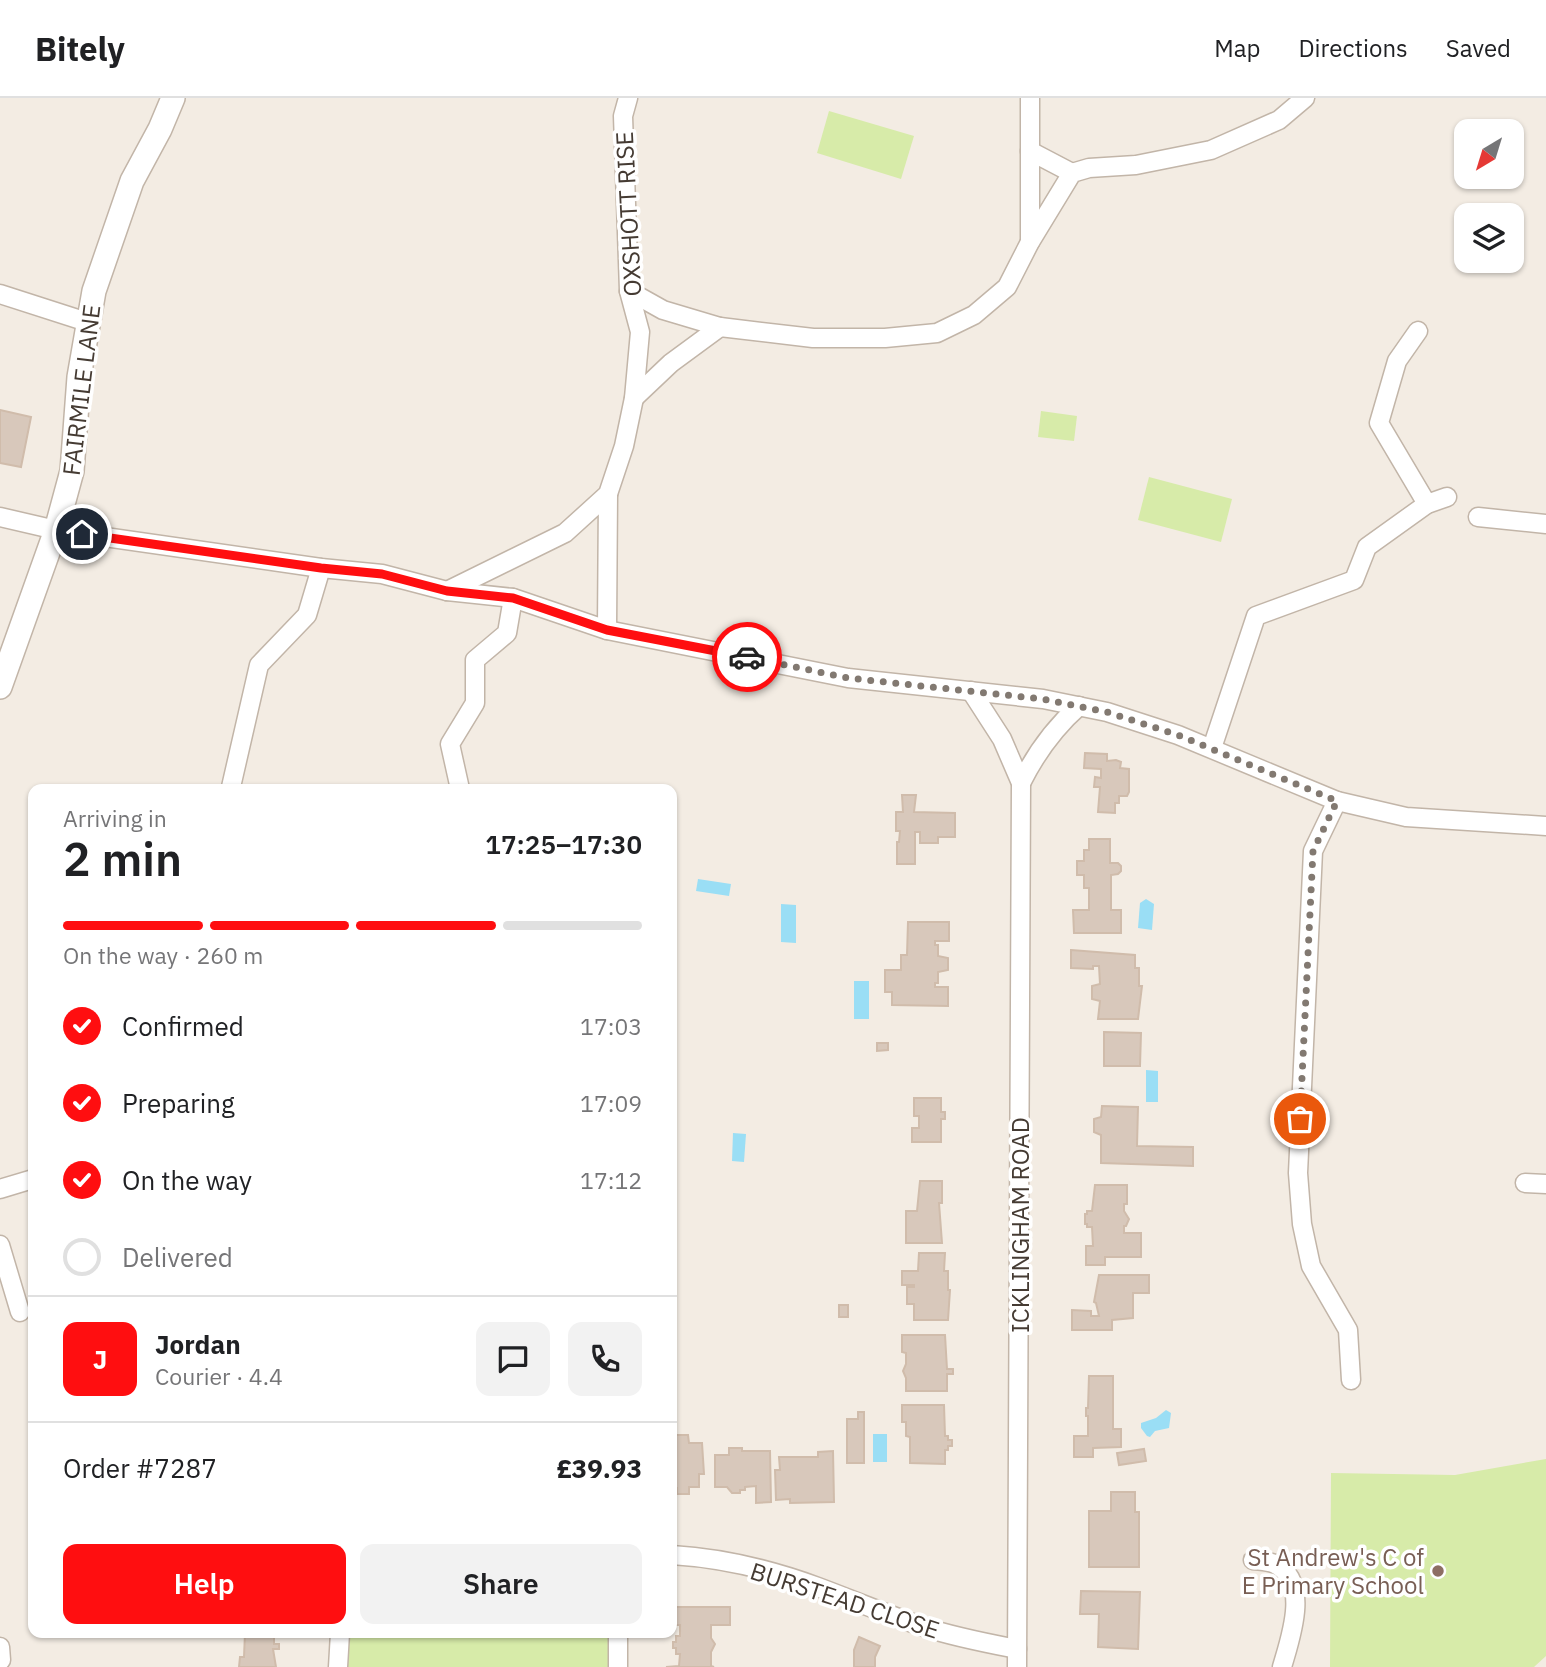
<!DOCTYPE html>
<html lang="en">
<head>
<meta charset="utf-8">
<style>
	:root { --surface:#fff; --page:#f2f2f2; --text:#202124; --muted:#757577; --line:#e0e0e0; --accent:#ff0e10 }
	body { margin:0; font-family:"IBM Plex Sans",sans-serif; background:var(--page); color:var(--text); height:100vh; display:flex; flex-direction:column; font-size:26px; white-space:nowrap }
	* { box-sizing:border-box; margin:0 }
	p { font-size:23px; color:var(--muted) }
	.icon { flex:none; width:38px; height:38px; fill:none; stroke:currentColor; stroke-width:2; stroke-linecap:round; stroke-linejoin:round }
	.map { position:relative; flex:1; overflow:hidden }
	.drawer { position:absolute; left:28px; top:686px; width:649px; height:854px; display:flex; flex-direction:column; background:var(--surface); border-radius:14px; box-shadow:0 2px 5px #0004 }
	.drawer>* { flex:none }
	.needle { width:46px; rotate:218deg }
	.buttons { position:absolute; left:1454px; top:21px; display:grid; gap:14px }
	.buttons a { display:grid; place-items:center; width:70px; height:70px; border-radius:14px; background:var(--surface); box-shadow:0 2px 5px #0004; font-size:35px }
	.pin { position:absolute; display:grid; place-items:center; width:60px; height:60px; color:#fff; margin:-30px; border:4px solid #fff; border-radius:50%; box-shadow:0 2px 7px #0007 }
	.courier { position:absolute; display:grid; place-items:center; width:70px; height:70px; margin:-35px; border:5px solid #ff0e10; border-radius:50%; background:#fff; color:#222; box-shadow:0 2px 9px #0007 }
	.headline em { font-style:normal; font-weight:600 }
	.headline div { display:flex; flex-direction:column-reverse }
	.headline { display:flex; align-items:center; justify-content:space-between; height:119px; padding:0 35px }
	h1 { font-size:46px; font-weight:600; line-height:52px }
	.bar { display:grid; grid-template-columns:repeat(4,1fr); gap:10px 7px; align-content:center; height:84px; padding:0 35px }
	.bar i { height:9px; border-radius:5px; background:var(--line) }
	.bar .selected { background:var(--accent) }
	.bar p { grid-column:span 4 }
	.line { display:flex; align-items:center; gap:18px; padding:0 35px; border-top:2px solid var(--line) }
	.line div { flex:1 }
	.round { display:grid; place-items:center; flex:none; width:74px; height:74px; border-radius:14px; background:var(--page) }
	ol { padding:0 35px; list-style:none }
	li { display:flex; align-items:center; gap:21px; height:77px }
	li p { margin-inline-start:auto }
	li .icon { padding:7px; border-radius:50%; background:var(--accent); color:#fff; stroke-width:4 }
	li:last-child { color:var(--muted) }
	li i { width:38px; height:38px; border:4px solid var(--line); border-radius:50% }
	.button { display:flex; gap:14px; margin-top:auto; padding:14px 35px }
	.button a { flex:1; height:80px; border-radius:14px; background:var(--accent); color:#fff; font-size:28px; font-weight:600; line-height:80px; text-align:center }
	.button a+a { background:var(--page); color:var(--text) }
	header { display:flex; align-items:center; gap:42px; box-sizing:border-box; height:98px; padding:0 35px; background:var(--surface); border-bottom:2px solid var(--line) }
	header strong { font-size:33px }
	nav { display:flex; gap:38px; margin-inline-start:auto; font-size:24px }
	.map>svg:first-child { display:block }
	.green { fill:#d7eba9 }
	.water { fill:#9adef5 }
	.building { fill:#d8c8bb; stroke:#d0bcab; stroke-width:2 }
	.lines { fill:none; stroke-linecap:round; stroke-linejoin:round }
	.minor-casing { stroke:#c2b5a8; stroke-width:21 }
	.tertiary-casing { stroke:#c2b5a8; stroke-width:26 }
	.minor { stroke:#fff; stroke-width:18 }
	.tertiary { stroke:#fff; stroke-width:23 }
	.done { stroke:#827971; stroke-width:7; stroke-dasharray:0 12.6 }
	.route { stroke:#ff0e10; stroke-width:9 }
	.education-dot { fill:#8d6e63; stroke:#fff; stroke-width:2.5 }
	.labels { text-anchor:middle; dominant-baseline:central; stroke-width:7; stroke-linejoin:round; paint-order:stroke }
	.street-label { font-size:24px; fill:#453b33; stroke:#fff }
	.education-label { font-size:24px; fill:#785e54; stroke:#fff; text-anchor:end }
</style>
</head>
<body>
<header>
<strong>Bitely</strong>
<nav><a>Map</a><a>Directions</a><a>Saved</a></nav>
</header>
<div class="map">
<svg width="1546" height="1569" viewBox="0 0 1546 1569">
	<rect width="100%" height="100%" fill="#f3ece3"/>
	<!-- green -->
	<g class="green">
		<polygon points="829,13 914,38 901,81 817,55"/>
		<polygon points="1041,313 1077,318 1074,343 1038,339"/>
		<polygon points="1149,379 1232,401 1221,444 1138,422"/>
		<polygon points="1546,1361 1546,1558 1534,1569 1330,1569 1331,1375 1455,1377"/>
		<polygon points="346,1535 612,1535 613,1569 345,1569"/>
	</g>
	<!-- water -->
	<g class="water">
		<polygon points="698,781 731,786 729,798 696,793"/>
		<polygon points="1146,801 1154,806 1152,832 1138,830 1140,805"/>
		<polygon points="781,806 796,807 796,845 781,844"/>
		<rect x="854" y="883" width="15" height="38"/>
		<polygon points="1146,972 1158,973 1158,1004 1146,1004"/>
		<polygon points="733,1035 746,1036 744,1064 732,1063"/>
		<polygon points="1166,1312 1171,1315 1169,1330 1155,1333 1150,1339 1147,1338 1141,1330 1141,1325 1156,1320"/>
		<rect x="873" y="1336" width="14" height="28"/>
	</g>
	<!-- building -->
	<g class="building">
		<polygon points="0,312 31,319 21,369 0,365"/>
		<polygon points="1085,655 1107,656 1107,663 1116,662 1121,664 1120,670 1129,671 1129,694 1127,698 1119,698 1119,705 1115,705 1115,715 1098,714 1100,689 1094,689 1095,679 1101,680 1101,671 1084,670"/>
		<polygon points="902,697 916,697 914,714 955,715 955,739 938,739 938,745 920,745 920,734 915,734 915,766 897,766 897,744 899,744 900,733 896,733 896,714 903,714"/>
		<polygon points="1089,741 1110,741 1110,765 1118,765 1121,768 1121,773 1118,776 1111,777 1111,812 1121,812 1121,835 1074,835 1073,812 1089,812 1089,790 1084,790 1084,777 1077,777 1077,763 1084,763 1084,752 1089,752"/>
		<polygon points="908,824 949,824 949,843 935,843 935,847 938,847 938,858 948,860 948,872 938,874 938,885 935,885 935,889 948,889 948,908 892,907 892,894 885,894 885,872 901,872 901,857 907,857"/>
		<polygon points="1071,852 1135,857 1135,870 1139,870 1139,888 1142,888 1138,921 1098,921 1100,903 1092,901 1092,888 1100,886 1099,868 1093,868 1093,871 1071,870"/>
		<polygon points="1104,934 1141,935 1140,968 1104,968"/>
		<polygon points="877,945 888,945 888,952 877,953"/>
		<polygon points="914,1000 941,1000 941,1014 945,1014 945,1021 941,1021 941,1044 912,1044 912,1030 919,1030 919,1018 914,1018"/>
		<polygon points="1102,1008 1138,1009 1137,1048 1193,1049 1193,1068 1101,1065 1101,1037 1094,1034 1094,1021 1101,1019"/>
		<polygon points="920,1083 942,1083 942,1105 939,1105 942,1145 906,1145 906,1113 917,1113"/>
		<polygon points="1095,1087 1127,1087 1127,1106 1124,1106 1124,1113 1129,1121 1126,1128 1124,1128 1124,1135 1141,1135 1141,1159 1105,1159 1105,1167 1086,1167 1086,1148 1093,1148 1092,1129 1087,1129 1087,1126 1085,1126 1085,1116 1087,1116 1087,1113 1092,1113"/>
		<polygon points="919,1155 945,1155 944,1173 948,1173 948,1192 950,1192 948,1222 914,1222 914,1206 907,1206 907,1189 914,1189 914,1187 902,1187 902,1173 918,1173"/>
		<polygon points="1099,1177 1149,1177 1149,1195 1133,1195 1133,1220 1112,1222 1112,1232 1072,1232 1072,1212 1091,1213 1091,1218 1099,1218 1096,1205 1094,1204"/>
		<rect x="839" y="1207" width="9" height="12"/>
		<polygon points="902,1237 945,1237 947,1271 953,1271 953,1276 947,1276 947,1293 906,1293 906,1280 903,1273 906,1266 906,1255 902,1254"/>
		<polygon points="1089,1278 1113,1278 1113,1331 1121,1331 1121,1349 1093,1350 1093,1359 1074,1359 1074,1338 1088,1338 1088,1318 1086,1318 1086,1310 1088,1310"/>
		<polygon points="902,1307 944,1307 945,1338 948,1338 948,1342 952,1342 952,1348 948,1348 948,1352 945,1352 945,1366 910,1365 910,1339 906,1338 906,1324 902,1324"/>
		<polygon points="858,1314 864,1314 864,1365 847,1365 847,1321 858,1321"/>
		<polygon points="672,1337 688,1337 689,1345 702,1345 704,1376 699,1376 699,1389 689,1389 689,1396 677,1396 677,1390 672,1390"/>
		<polygon points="729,1350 742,1350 742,1353 770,1353 771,1404 756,1405 756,1388 745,1389 745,1392 740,1392 740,1395 732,1395 727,1389 715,1389 715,1357 729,1357"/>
		<polygon points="1144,1351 1146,1363 1119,1367 1117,1355"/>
		<polygon points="833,1353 834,1404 790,1405 790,1401 776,1402 775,1372 780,1372 779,1359 818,1359 818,1354"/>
		<polygon points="1111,1394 1135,1394 1135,1414 1139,1414 1139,1469 1089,1469 1089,1413 1111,1413"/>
		<polygon points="1081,1493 1140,1494 1138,1551 1098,1549 1099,1516 1080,1516"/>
		<polygon points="672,1509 730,1509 730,1527 711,1527 711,1540 715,1546 711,1554 711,1568 714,1569 666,1569 679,1568 680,1556 676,1556 676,1550 673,1550 673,1544 676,1544 676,1538 680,1538 680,1527 672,1527"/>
		<polygon points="245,1535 280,1535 280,1538 274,1538 274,1546 279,1546 279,1551 273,1551 276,1569 239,1569 240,1559 244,1559"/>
		<polygon points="859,1539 880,1548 875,1559 875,1569 854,1569 854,1552"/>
	</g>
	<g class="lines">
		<!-- minor casing -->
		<g class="minor-casing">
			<g id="minor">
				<polyline points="1030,0 1030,144"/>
				<polyline points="1030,53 1072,75"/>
				<polyline points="629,193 663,212 720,229 813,240 885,240 937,235 974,217 1007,189 1030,144 1072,75 1089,70 1136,67 1211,52 1279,22 1305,0"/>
				<polyline points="0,196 87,224"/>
				<polyline points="1418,233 1397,263 1379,325 1427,406"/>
				<polyline points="634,300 671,265 720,229"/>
				<polyline points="0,419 56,432 321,470 382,476 447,493 513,500 607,532 848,580 1043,601 1107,614 1178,637 1337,703 1406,719 1546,728"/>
				<polyline points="1478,419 1546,426"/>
				<polyline points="447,493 565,435 608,396 624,348 634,300 640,234 629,193 623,18 628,0"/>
				<polyline points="607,532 608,396"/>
				<polyline points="971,593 1002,641 1021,685 1017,1569"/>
				<polyline points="1212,650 1256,518 1354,482 1367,449 1427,406 1447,399"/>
				<path d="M 1021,685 C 1036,655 1054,630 1079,608"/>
				<polyline points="231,689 259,567 307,517 321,470"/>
				<polyline points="460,691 450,646 475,605 475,562 507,535 513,500"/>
				<polyline points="1337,703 1313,753 1298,1075 1302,1126 1311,1168 1348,1232 1351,1282"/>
				<polyline points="1525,1085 1546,1086"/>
				<polyline points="0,1091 33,1081"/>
				<polyline points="0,1147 20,1214"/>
				<path d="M 672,1457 C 721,1460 772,1472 818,1489 C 853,1502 888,1517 924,1529 C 954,1539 986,1545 1017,1551"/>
				<path d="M 1253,1462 C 1260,1463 1268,1463 1275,1466 C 1311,1484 1290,1541 1282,1569"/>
				<polyline points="618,1535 618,1569"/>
				<polyline points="0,1549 1,1562"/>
				<polyline points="338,1569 340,1535"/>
			</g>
		</g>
		<!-- tertiary casing -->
		<g class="tertiary-casing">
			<polyline id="tertiary" points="0,589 56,432 72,373 79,279 94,193 132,83 160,31 173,0"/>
		</g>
		<!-- minor -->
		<use href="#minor" class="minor"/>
		<!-- tertiary -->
		<use href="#tertiary" class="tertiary"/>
	</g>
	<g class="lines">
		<!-- done -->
		<polyline class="done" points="747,559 848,580 1042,601 1107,614 1178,637 1337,703 1313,753 1300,1021"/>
		<!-- route -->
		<polyline class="route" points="82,436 321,470 382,476 447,493 513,500 607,532 747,559"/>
	</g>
	<!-- markers -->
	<circle class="education-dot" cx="1438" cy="1473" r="7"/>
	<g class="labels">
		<!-- street labels -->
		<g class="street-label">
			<text transform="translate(628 116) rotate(-93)">OXSHOTT RISE</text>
			<text transform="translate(81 292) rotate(-83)">FAIRMILE LANE</text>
			<text transform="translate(1020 1127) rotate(-90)">ICKLINGHAM ROAD</text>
			<text transform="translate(845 1502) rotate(18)">BURSTEAD CLOSE</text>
		</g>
		<!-- education labels -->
		<g class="education-label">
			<text x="1424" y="1459">St Andrew's C of<tspan x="1424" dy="28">E Primary School</tspan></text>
		</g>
	</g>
</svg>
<div class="buttons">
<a><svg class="needle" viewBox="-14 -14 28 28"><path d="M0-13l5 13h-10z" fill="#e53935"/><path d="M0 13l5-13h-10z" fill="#757577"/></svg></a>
<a><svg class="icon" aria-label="layers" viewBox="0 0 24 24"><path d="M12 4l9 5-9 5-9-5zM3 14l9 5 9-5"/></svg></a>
</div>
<div class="pin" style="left:1300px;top:1021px;background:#ea580c"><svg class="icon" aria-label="bag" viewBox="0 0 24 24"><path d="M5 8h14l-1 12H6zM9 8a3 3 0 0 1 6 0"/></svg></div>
<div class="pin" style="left:82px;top:436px;background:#1f2937"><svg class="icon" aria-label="home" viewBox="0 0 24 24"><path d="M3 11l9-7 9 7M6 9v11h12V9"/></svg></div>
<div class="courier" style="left:747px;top:559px"><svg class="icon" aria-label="car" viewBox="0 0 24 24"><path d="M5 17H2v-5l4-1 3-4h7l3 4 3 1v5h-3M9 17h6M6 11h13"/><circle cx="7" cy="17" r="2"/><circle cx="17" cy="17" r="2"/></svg></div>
<section class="drawer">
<div class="headline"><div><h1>2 min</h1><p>Arriving in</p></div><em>17:25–17:30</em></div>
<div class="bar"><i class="selected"></i><i class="selected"></i><i class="selected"></i><i></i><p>On the way · 260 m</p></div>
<ol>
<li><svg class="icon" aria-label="check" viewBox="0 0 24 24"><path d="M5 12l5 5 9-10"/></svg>Confirmed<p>17:03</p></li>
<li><svg class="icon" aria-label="check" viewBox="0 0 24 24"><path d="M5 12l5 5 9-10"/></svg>Preparing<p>17:09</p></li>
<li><svg class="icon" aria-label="check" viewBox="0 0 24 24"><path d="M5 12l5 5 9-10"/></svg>On the way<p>17:12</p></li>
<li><i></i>Delivered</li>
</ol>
<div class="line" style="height:126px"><b class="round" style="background:var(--accent);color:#fff">J</b><div><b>Jordan</b><p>Courier · 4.4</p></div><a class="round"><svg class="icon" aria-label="chat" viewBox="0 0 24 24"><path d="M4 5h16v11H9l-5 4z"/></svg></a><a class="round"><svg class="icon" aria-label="phone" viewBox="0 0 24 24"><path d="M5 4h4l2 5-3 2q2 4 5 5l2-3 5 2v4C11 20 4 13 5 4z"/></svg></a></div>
<div class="line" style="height:91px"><div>Order #7287</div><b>£39.93</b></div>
<div class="button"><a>Help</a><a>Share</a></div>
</section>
</div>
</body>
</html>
